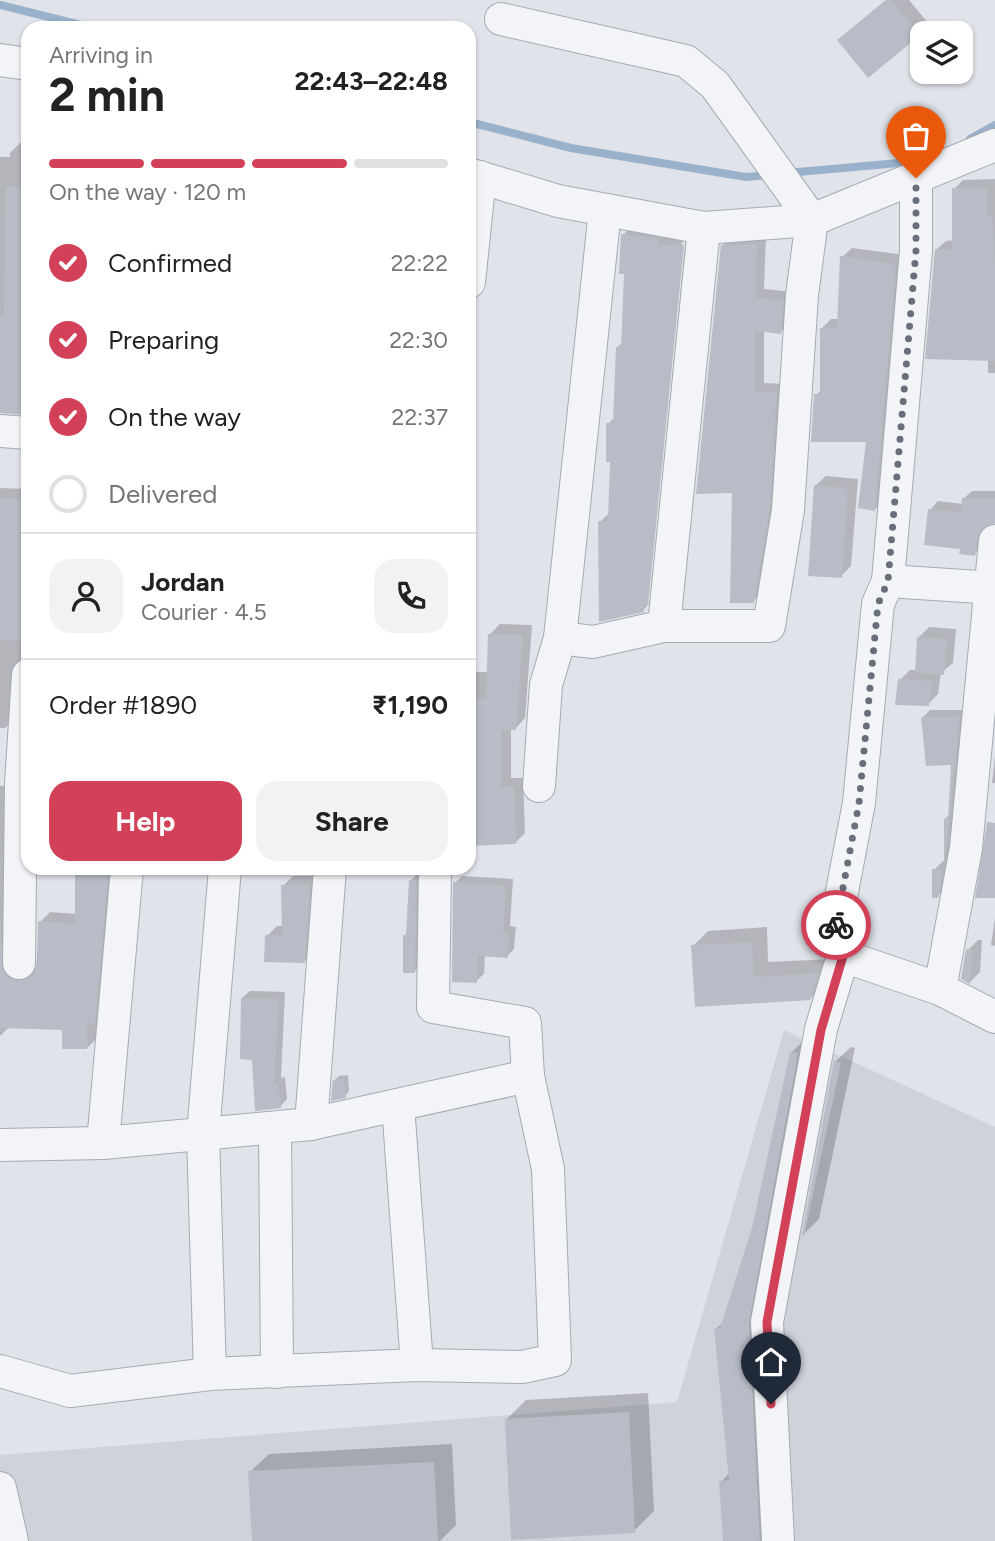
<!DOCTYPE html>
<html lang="en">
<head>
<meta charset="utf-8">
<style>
	:root { --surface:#fff; --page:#f2f2f2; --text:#222; --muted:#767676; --line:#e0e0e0; --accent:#d24157 }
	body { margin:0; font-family:Figtree,sans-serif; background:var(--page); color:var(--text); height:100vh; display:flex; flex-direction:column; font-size:26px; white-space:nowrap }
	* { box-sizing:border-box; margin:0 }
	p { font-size:23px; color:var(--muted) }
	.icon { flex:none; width:38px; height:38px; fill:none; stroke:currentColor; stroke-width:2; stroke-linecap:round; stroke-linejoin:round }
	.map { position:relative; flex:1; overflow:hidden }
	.panel { position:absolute; left:21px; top:21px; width:455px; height:854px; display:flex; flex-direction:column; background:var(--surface); border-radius:21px; box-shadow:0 2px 5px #0004 }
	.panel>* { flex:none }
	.buttons { position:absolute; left:910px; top:21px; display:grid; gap:14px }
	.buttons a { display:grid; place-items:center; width:63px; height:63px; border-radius:14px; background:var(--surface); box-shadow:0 2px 5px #0004; font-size:35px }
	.pin { position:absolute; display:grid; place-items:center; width:60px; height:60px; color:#fff; margin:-72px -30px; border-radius:50% 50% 50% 0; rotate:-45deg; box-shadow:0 0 7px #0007 }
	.pin .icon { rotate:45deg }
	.courier { position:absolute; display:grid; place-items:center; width:70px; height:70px; margin:-35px; border:5px solid #d24157; border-radius:50%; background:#fff; color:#222; box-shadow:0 2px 9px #0007 }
	.head em { font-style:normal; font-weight:700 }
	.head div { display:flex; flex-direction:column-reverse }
	.head { display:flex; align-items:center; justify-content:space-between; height:119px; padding:0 28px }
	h1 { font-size:46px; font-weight:700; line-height:52px }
	.bar { display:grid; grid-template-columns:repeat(4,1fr); gap:10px 7px; align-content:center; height:84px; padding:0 28px }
	.bar i { height:9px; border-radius:5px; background:var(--line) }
	.bar .current { background:var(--accent) }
	.bar p { grid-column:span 4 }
	.line { display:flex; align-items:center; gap:18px; padding:0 28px; border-top:2px solid var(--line) }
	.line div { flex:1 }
	.round { display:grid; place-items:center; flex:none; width:74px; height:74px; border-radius:21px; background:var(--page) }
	ol { padding:0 28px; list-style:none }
	li { display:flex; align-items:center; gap:21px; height:77px }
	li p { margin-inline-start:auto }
	li .icon { padding:7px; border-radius:50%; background:var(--accent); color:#fff; stroke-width:4 }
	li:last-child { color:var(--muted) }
	li i { width:38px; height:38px; border:4px solid var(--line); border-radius:50% }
	.cta { display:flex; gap:14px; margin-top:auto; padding:14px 28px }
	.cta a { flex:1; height:80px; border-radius:21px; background:var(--accent); color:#fff; font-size:28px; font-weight:700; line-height:80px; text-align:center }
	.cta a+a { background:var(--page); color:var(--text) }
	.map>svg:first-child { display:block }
	.built { fill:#ced2db }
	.shadow { fill:#0003; fill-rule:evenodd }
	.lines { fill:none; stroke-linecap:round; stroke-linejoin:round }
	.stream { stroke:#99b1ca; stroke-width:8 }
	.building { fill:#b7bcc6 }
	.minor-casing { stroke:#a5aab3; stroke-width:34 }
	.minor { stroke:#f2f4f7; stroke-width:32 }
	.done { stroke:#686f7c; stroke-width:7; stroke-dasharray:0 12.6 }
	.route { stroke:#d24157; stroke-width:9 }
</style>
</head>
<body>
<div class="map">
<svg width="995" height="1541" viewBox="0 0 995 1541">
	<rect width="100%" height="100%" fill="#e0e3e9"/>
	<!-- built -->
	<polygon class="built" points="784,1030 995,1127 995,1541 0,1541 0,1455 677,1402"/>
	<!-- shadow -->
	<g class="shadow">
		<polygon points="886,0 909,0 929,24 868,75 839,40"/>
		<polygon points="20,143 28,143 28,414 0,411 0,157 10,157 10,153"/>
		<polygon points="995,179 995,373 988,373 988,359 936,250 946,241 954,240 954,189 963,180"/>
		<path d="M 633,225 L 693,236 L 653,600 L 643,610 L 600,522 L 610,512 L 612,460 L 608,424 L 615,417 L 617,348 L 623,342 L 626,272 L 623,235 ZM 683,236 L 686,237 L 650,602 L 646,606 Z"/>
		<polygon points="766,235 764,289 792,292 790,323 780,332 764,330 764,383 786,384 778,497 763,592 753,601 734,492 722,246 732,236"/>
		<polygon points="852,248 905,255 885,499 875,509 868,440 816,395 822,389 822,328 831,319 839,319 842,257"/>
		<polygon points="826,476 858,479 851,566 841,576 815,486"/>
		<polygon points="0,488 28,489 28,655 21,659 16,718 5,728 0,728"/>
		<polygon points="972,491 995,491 995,521 987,523 983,545 974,554 961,547 930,510 938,501 963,504 963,499"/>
		<polygon points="500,624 532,625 525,718 515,729 511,728 511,778 523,778 525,833 515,843 469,844 469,672 488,672 490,634"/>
		<polygon points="929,627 956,629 953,663 941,673 938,694 928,704 900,680 910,670 917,670 919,637"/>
		<polygon points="930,710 967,710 948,886 937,896 934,870 945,859 945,819 950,814 953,763 922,718"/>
		<polygon points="995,755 995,783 992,783"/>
		<polygon points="0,786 12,786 31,972 36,969 40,922 50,912 77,914 77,868 117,868 104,1012 97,1020 97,1038 87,1048 63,1028 9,1027 0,1036"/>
		<polygon points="419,872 424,873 422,964 414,972 404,936 408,932 411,880"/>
		<polygon points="293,876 320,876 314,951 304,961 267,936 277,926 283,926 283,886"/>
		<polygon points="462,876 513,879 510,926 516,927 514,949 507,956 485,954 484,974 476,981 455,883"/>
		<polygon points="995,918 995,946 991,945"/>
		<polygon points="767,927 768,962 832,959 825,983 810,999 696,1005 693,946 708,931"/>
		<polygon points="978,940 982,940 980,972 970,982 968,950"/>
		<polygon points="250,991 285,992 281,1078 285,1077 287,1099 280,1107 254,1058 242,998"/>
		<polygon points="806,1038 762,1307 782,1541 750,1541 721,1482 730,1472 716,1329 724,1321 754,1228 791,1053"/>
		<polygon points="851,1047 855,1048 819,1219 804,1234 835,1062"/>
		<polygon points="348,1075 349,1091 345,1096 334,1081 339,1076"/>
		<polygon points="648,1393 654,1511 634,1531 506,1420 526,1400"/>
		<polygon points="452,1444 456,1525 440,1541 254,1541 250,1472 269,1454"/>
	</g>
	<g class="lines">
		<!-- stream -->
		<g class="stream">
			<polyline points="0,5 93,28"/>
			<polyline points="469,122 571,148 746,177 771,175"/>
			<polyline points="970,139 995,125"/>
			<polyline points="787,173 921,161"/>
		</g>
	</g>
	<!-- building -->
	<g class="building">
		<polygon points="886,0 891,0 920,35 868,78 837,40"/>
		<polygon points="6,187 28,187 28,415 0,413 0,316 4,316"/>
		<polygon points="952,188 987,188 987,216 992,216 995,265 995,361 925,359 935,249 952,249"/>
		<polygon points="621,234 658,238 658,245 684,245 648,605 643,605 644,612 599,622 598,521 608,521 610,462 606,462 606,423 613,423 616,347 621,347 624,274 619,274"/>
		<polygon points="757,244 756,298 783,300 781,334 755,331 755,391 777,392 770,508 754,603 730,603 732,493 696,494 721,245"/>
		<polygon points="840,256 896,264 875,511 858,508 866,442 811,442 814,394 820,394 820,328 837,328"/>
		<polygon points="814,485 848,488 842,578 808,576"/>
		<polygon points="0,498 28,499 23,641 0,640"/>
		<polygon points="962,498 995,499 995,523 980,531 975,556 959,554 960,549 924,545 928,509 961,512"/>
		<polygon points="488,634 523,635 516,730 501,730 501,787 514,787 516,844 469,846 469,699 486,699"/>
		<polygon points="917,637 947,639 944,675 915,673"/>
		<polygon points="898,679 932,681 929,706 895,705"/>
		<polygon points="921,717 960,717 944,869 944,819 948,819 951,765 926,766"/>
		<polygon points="987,822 995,823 995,898 975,898"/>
		<polygon points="75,868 109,868 95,1024 87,1024 87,1049 62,1049 62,1030 0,1028 0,918 3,971 10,979 27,979 34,973 37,964 38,921 75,924"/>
		<polygon points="932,869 943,869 938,898 932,898"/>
		<polygon points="409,880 416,880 415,973 403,973 403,935 406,935"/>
		<polygon points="453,882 506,886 503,933 509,934 508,958 478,956 477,983 452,982"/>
		<polygon points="281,885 310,885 305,963 264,962 265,935 282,936"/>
		<polygon points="752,942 754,977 819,973 810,1000 695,1007 691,945"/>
		<polygon points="966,949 973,950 970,984 961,979"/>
		<polygon points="241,998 279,999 274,1084 279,1084 281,1108 255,1111 252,1060 240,1059"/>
		<polygon points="790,1052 798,1053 749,1323 760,1541 723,1541 719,1481 729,1480 714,1328 720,1328 752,1228"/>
		<polygon points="834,1061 841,1063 804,1236 802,1236"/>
		<polygon points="344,1079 346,1098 331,1101 333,1080"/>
		<polygon points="629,1412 635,1533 511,1540 505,1419"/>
		<polygon points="434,1462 438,1541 252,1541 248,1471"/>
	</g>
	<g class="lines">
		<!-- minor casing -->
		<g class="minor-casing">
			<g id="minor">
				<polyline points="501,19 686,61 715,85 812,220 802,295 788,510 769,626 664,626 593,642 560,638"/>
				<polyline points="0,60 28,64"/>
				<polyline points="469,174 558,201 704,228 812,220 995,145"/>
				<polyline points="469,282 480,177"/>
				<polyline points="0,431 28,433"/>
				<polyline points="888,581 995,588"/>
				<polyline points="664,626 704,228"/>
				<polyline points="539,786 546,685 560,638 605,210"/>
				<polyline points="843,956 940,989 995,1017"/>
				<polyline points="19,963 21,784 28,675"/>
				<polyline points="940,989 966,848 995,541"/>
				<polyline points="398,1105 417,1365"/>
				<polyline points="311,1124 330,868"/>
				<polyline points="275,1128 277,1372"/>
				<polyline points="103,1143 127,868"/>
				<polyline points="0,1145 103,1143 311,1124 528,1076 525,1023 433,1007 435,868"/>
				<polyline points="0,1371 70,1391 210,1374 417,1365 522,1367 555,1360 548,1169 528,1076"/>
				<polyline points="210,1374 203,1134 225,868"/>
				<polyline points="0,1488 12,1541"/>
				<polyline points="778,1541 767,1322 821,1029 843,956 835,928 859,803 878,604 888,581 916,250 916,178"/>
			</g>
		</g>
		<!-- minor -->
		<use href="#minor" class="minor"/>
	</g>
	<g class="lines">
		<!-- done -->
		<polyline class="done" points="836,925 859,803 878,604 888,581 916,250 916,178"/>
		<!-- route -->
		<polyline class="route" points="771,1404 767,1322 821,1030 843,956 836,925"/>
	</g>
</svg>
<div class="buttons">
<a><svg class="icon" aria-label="layers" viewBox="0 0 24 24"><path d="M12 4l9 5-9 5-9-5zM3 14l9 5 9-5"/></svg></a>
</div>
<div class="pin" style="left:916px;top:178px;background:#ea580c"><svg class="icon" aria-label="bag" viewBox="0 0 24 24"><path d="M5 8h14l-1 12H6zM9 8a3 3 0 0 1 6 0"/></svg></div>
<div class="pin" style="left:771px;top:1404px;background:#1f2937"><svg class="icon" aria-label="home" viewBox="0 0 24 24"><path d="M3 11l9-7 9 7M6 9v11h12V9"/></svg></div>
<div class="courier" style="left:836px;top:925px"><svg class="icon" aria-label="bike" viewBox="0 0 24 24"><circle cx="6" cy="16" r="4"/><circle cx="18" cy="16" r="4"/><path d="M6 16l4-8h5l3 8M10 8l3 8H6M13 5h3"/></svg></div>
<section class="panel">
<div class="head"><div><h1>2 min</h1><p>Arriving in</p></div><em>22:43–22:48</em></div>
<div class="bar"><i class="current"></i><i class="current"></i><i class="current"></i><i></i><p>On the way · 120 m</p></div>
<ol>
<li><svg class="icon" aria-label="check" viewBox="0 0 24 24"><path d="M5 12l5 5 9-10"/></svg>Confirmed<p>22:22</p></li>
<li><svg class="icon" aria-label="check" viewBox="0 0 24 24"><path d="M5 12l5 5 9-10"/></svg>Preparing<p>22:30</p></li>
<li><svg class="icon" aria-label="check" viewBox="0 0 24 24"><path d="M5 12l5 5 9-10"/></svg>On the way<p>22:37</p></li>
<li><i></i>Delivered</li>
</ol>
<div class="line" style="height:126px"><a class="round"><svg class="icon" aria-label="person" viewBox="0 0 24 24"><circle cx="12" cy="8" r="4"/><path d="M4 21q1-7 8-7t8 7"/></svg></a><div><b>Jordan</b><p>Courier · 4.5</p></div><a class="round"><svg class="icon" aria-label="phone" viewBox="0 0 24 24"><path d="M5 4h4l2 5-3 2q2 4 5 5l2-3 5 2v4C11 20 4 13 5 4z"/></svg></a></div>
<div class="line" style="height:91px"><div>Order #1890</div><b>₹1,190</b></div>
<div class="cta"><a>Help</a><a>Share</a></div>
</section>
</div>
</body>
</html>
